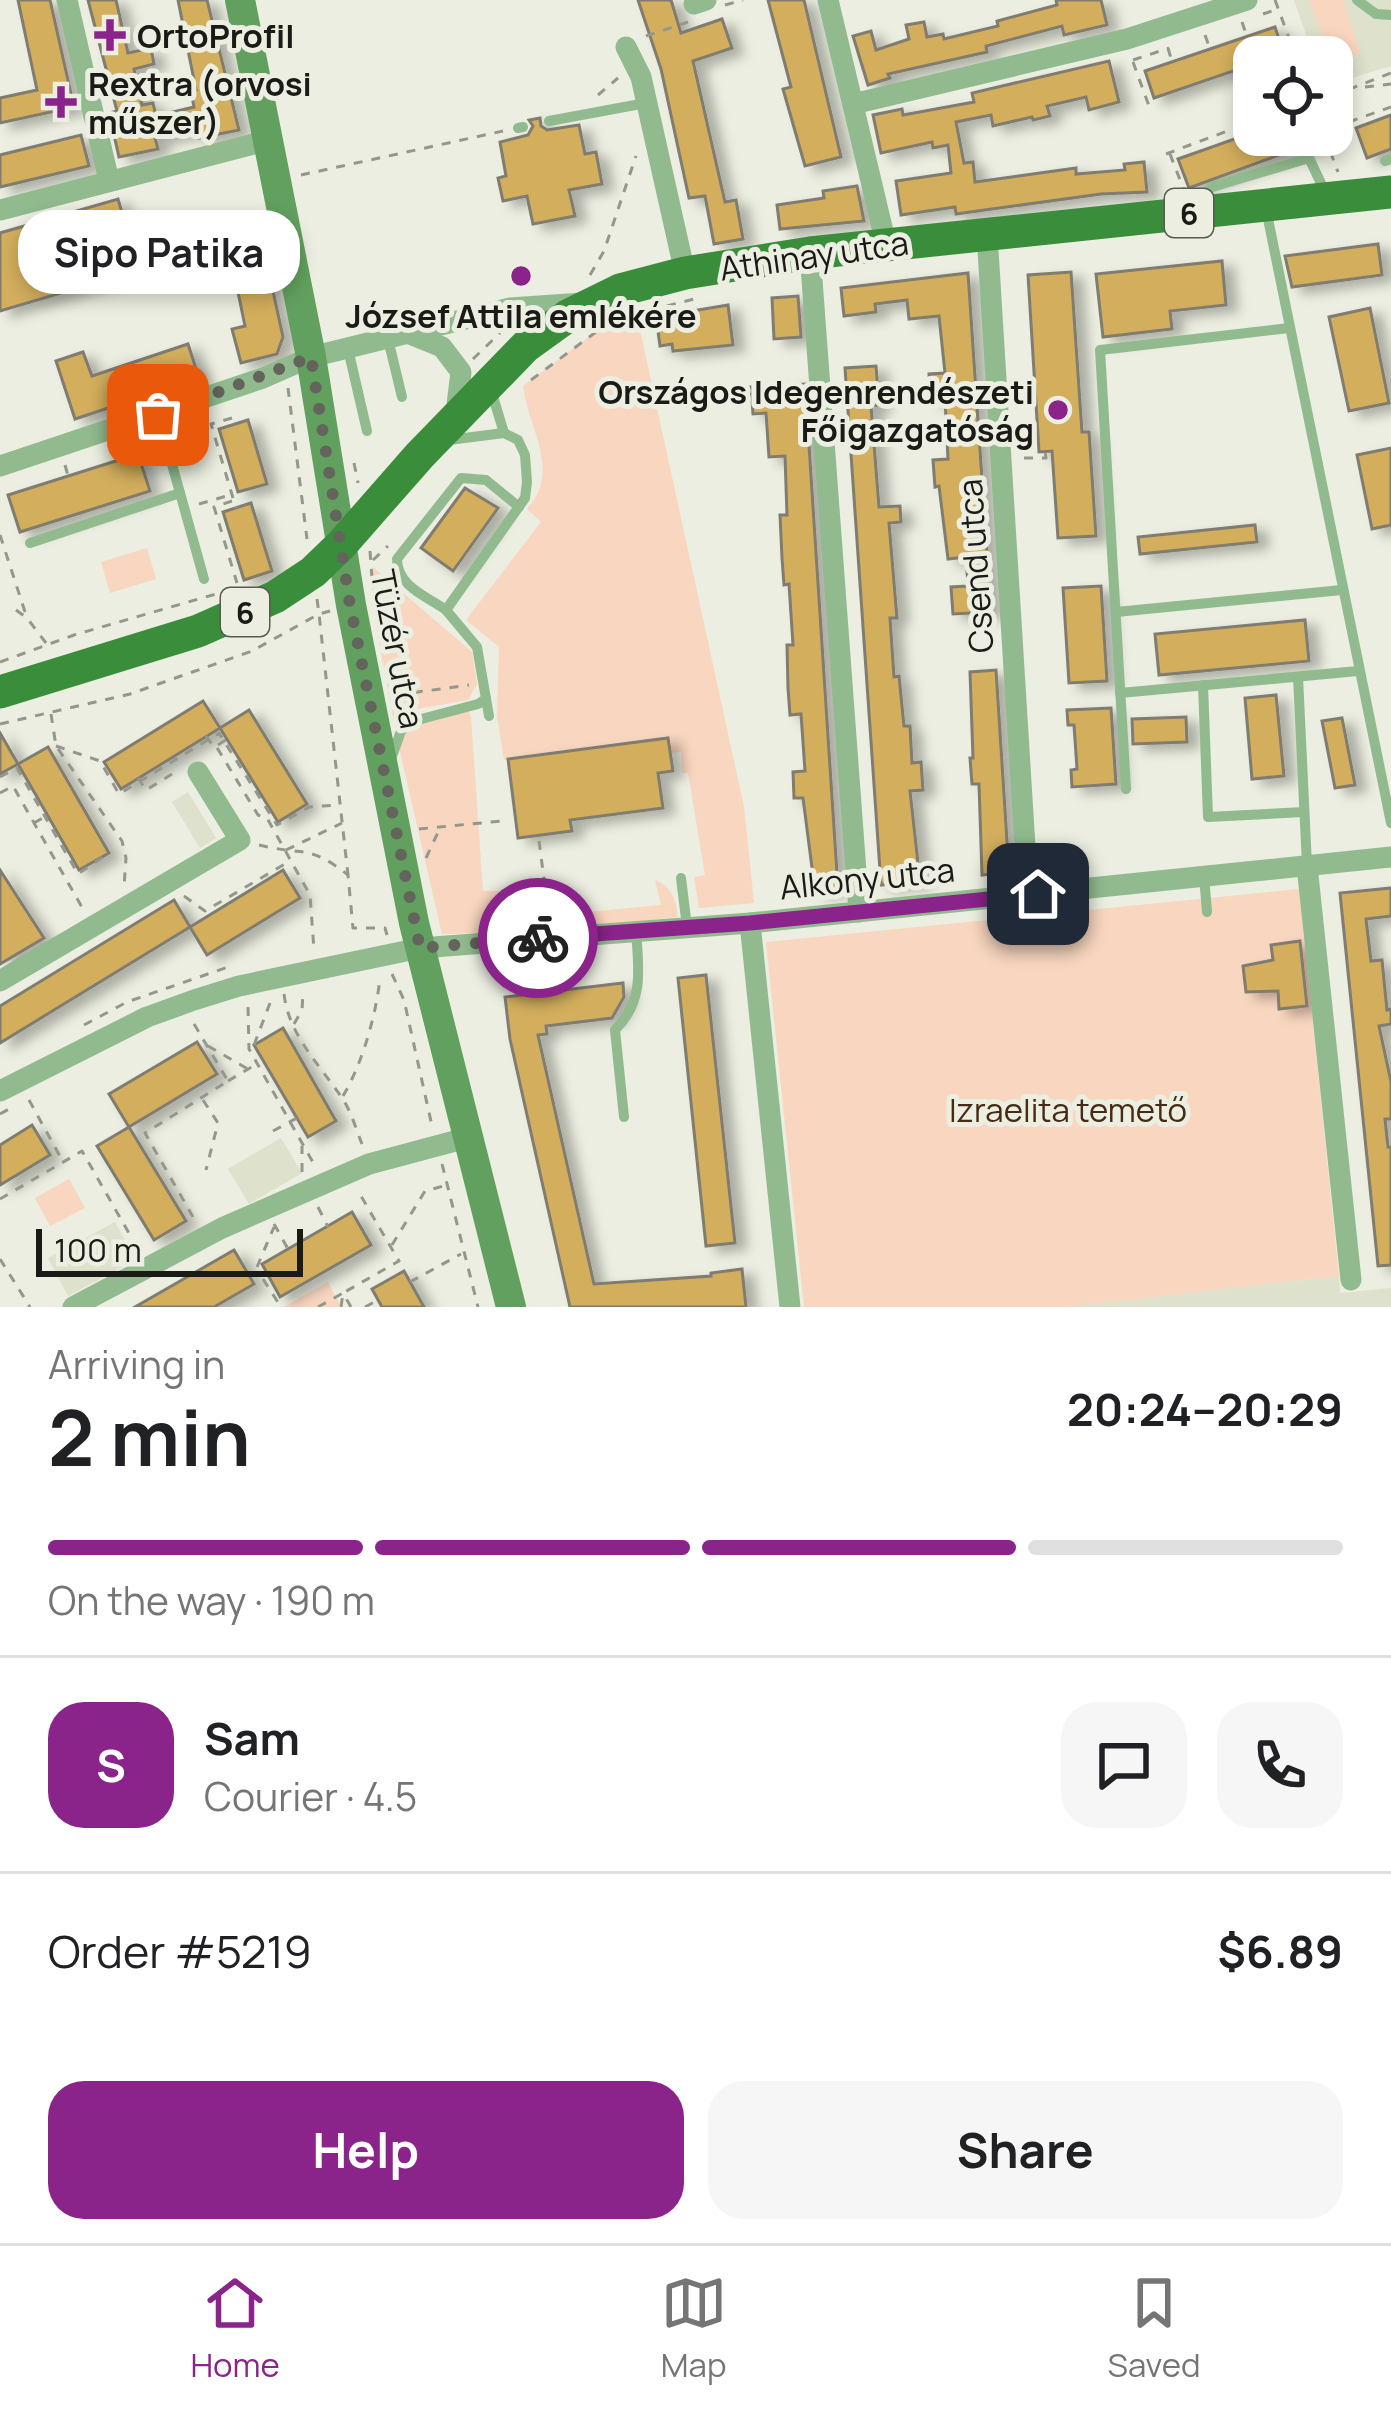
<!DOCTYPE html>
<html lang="en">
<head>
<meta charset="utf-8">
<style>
	:root { --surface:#fff; --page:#f6f6f6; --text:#202124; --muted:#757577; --line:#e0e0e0; --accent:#8a238a }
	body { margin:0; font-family:Manrope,sans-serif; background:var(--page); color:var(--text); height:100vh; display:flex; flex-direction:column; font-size:45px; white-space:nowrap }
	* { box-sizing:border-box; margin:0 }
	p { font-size:39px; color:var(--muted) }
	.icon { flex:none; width:66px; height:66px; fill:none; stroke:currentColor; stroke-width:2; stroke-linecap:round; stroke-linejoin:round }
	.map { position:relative; height:1307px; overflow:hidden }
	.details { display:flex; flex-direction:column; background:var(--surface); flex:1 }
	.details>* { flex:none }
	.fabs { position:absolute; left:1233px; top:36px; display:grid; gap:24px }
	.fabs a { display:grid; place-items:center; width:120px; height:120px; border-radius:24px; background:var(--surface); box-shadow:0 6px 18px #0003; font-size:60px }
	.scale { position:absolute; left:36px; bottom:30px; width:267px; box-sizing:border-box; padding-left:12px; border:6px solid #1a1b16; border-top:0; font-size:33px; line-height:42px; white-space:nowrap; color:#1a1b16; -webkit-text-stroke:9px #ebeee0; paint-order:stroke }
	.pin { position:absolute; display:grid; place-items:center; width:102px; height:102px; color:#fff; margin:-51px; border-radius:24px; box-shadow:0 6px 18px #0006 }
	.courier { position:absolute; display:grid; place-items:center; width:120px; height:120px; margin:-60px; border:9px solid #8a238a; border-radius:50%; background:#fff; color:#222; box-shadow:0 3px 15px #0007 }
	.bubble { position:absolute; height:84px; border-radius:36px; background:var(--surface); box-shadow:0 6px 18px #0003; font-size:39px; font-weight:700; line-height:84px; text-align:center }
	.head em { font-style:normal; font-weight:700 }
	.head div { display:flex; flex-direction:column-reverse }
	.head { display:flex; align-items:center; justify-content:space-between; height:204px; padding:0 48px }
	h1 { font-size:78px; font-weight:700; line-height:90px }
	.bar { display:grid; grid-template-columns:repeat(4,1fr); gap:18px 12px; align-content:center; height:144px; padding:0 48px }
	.bar i { height:15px; border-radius:9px; background:var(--line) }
	.bar .selected { background:var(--accent) }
	.bar p { grid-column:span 4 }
	.line { display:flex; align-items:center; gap:30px; padding:0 48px; border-top:3px solid var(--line) }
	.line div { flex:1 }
	.round { display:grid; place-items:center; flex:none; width:126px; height:126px; border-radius:36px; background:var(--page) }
	.button { display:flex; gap:24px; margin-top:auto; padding:24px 48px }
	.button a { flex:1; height:138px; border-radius:36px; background:var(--accent); color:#fff; font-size:48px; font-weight:700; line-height:138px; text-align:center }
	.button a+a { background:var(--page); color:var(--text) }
	.tabs { display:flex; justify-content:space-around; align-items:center; height:168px; border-top:3px solid var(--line); background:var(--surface); font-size:33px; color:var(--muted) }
	.tabs a { display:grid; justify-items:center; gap:6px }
	.tabs .selected { color:var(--accent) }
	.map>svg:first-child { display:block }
	.built { fill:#dee1cc }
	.green { fill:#f8d6bf }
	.building { fill:#d3ae5d; stroke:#817c70; stroke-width:3; filter:url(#shadow) }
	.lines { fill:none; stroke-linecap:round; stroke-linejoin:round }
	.path { stroke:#95978d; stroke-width:3; stroke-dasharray:9 9; stroke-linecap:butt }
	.lane { stroke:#91ba8e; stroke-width:10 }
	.street { stroke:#91ba8e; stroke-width:21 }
	.secondary { stroke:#61a05f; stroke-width:30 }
	.primary { stroke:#3a8d3b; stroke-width:33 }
	.done { stroke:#63655d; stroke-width:12; stroke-dasharray:0 21.6 }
	.route { stroke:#8a238a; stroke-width:15 }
	.poi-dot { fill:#8a238a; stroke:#ebeee0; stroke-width:4.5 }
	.labels { text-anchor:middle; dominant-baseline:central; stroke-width:10; stroke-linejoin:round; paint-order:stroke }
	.shield { fill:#ebeee0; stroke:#595a53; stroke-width:3 }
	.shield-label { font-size:30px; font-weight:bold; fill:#1a1b16 }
	.poi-label { font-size:33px; font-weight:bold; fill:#1a1b16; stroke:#ebeee0; text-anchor:start }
	.street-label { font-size:33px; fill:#1a1b16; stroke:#ebeee0 }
	.park-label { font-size:33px; fill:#472a14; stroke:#ebeee0 }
</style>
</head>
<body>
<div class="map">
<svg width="1391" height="1307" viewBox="0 0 1391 1307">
	<defs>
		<filter id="shadow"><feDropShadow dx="11" dy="6" stdDeviation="6" flood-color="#0004"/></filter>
	</defs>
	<rect width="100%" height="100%" fill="#ebeee0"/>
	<!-- built -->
	<g class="built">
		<polygon points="1294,0 1391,0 1391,66 1332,84 1332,57 1314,57"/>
		<polygon points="188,792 216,838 200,848 172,802"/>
		<polygon points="281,1138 302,1173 249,1204 228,1169"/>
		<polygon points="115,1222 136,1260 68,1296 48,1258"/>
		<polygon points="1339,1276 1340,1293 1391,1288 1391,1307 1065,1307"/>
	</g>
	<!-- green -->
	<g class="green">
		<polygon points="1309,0 1343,0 1361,54 1332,63"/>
		<path d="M 637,316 L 744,807 L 754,903 L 699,908 L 694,877 L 705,875 L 688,773 L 682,773 L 681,752 L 670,753 L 668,738 L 504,760 L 497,716 L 499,647 L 466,620 L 541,522 L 527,509 C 562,471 528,428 523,386 L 598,330 Z"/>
		<polygon points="147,548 156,579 110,593 101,562"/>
		<polygon points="373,567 472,652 477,684 468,700 411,710 394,722 371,598"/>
		<path d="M 461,711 L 469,712 L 471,717 L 483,891 L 499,891 L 506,899 L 521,901 L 524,918 L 661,905 L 655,880 C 672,886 676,901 678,917 L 551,931 L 442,934 L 398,743 L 410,722 Z"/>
		<polygon points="1299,889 1339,1276 1065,1307 804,1307 766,942"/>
		<polygon points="69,1179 85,1208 50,1226 35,1198"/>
		<polygon points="328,1282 341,1307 284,1307"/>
	</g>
	<!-- building -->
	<g class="building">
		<polygon points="18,0 50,0 74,107 0,123 0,98 37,90"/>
		<polygon points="88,0 116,0 128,53 151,48 154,64 134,69 142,105 153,103 156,116 194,107 191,92 196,90 178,0 207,0 239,130 199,138 197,129 155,138 158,149 119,157 109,113 117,111"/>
		<polygon points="638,0 671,0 681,33 722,19 732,48 693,61 725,202 736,200 743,239 714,244 705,196 689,198 661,69"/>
		<polygon points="768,0 804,0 841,157 805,166 783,89 791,87"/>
		<polygon points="1056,0 1101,0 1107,25 1064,35 1062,26 986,46 987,52 888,74 890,78 868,85 853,36 871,31 876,50 909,39 906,25 924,22 927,37 943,34 944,39 998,26 997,21 1057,5"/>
		<polygon points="1275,27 1284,54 1254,57 1254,64 1154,98 1145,71"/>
		<polygon points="1109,61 1119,102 1089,110 1086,97 1047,106 1050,116 1033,120 1032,117 993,126 991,115 956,122 964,163 973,162 975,182 1076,168 1076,174 1125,170 1124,164 1144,162 1147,192 1101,194 956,214 955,207 901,215 896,181 951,173 948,145 933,148 932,142 881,153 873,115 902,109 903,115 974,102 972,93"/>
		<polygon points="1391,115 1391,149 1367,158 1356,128"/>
		<polygon points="540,118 541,126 547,130 579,125 585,154 596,152 602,184 569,190 575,216 533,224 527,196 503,201 498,178 506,176 500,142 528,135 533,126 529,120"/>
		<polygon points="1254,132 1254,135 1328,137 1189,188 1178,159"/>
		<polygon points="81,135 89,166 0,187 0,155"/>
		<polygon points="857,186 864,221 780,229 777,205 824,198 823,191"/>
		<polygon points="118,199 139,270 0,311 0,233"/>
		<polygon points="1378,244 1382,275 1292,287 1285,256"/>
		<polygon points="264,250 283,337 277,354 241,363 232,329 245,326 231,258"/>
		<polygon points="1222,261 1226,305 1170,311 1172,329 1103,337 1096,274"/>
		<polygon points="1071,272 1082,432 1089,432 1096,536 1058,538 1052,451 1039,452 1028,275"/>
		<polygon points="968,273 991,612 953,614 951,587 968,586 966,557 948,559 939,486 935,487 933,460 948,459 945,399 930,400 929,374 945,373 939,316 909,319 907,300 875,304 876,312 844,316 841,288"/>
		<polygon points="798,296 801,337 774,339 772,298"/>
		<polygon points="728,305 733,345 673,351 672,344 660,346 656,317"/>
		<polygon points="1370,308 1389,403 1349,411 1329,317"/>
		<polygon points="188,344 199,378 75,419 56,361 83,352 92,376"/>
		<polygon points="876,366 879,405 871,406 879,507 900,506 901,522 889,523 897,618 890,618 894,677 899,676 904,726 910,726 912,763 921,762 923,790 910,791 920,881 881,885 845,368"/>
		<polygon points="805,384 838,889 815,891 803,798 794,798 793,772 805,771 801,714 790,715 788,688 787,645 793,645 789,584 784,585 782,558 780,515 787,515 785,456 769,457 766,413 753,414 751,387"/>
		<polygon points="248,420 267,484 238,492 219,429"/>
		<polygon points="1391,448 1391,525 1372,529 1357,455"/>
		<polygon points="138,454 150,491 20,532 8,495"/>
		<polygon points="465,488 498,508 453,571 421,548"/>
		<polygon points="251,503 272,571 244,580 223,512"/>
		<polygon points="1255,525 1257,542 1140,554 1138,537"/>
		<polygon points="1101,586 1107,681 1069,683 1063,588"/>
		<polygon points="1305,620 1309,661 1159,675 1155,634"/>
		<polygon points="996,670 1009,872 982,875 979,784 972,784 970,758 973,758 970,672"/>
		<polygon points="1276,695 1284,776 1252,779 1245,698"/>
		<polygon points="203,701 220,728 249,710 307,804 278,822 220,728 121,789 104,762"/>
		<polygon points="1111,708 1116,784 1072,787 1071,770 1077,769 1074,725 1068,725 1067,710"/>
		<polygon points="1186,717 1187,742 1133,744 1132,719"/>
		<polygon points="1342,718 1355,785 1335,788 1322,721"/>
		<polygon points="0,733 18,764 0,774"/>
		<polygon points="668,738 673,771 658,773 663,808 570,820 572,831 518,838 508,759"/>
		<polygon points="48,747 109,853 79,870 18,764"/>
		<polygon points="0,870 44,938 0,964"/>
		<polygon points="283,870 300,898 207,955 190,927"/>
		<polygon points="1391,888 1391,916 1366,919 1371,961 1382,960 1387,1010 1391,1009 1391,1024 1379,1026 1391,1082 1391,1119 1385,1119 1388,1147 1391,1147 1391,1265 1378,1266 1340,893"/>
		<polygon points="174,900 190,927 0,1043 0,1006"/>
		<polygon points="1300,941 1307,1006 1279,1009 1278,991 1246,992 1243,966 1273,960 1271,945"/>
		<polygon points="706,975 735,1243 706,1246 678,978"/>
		<polygon points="623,983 624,997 612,1018 546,1026 547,1034 538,1035 594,1284 711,1276 711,1273 742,1269 746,1307 570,1307 510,1039 505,997"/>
		<polygon points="283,1028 336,1121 308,1137 254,1045"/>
		<polygon points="197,1042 217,1074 129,1127 109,1094"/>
		<polygon points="32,1125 50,1155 0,1185 0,1145"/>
		<polygon points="129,1127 186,1221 154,1240 97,1146"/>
		<polygon points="352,1212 371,1245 280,1297 262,1264"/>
		<polygon points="234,1250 254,1284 214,1307 135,1307"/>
		<polygon points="404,1271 424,1307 382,1307 372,1289"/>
	</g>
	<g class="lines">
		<!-- path -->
		<g class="path">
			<polyline points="1275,0 1296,57"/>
			<polyline points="725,5 743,0"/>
			<polyline points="1263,14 1278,9"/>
			<polyline points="1242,22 1247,37"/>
			<polyline points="1205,35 1210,49"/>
			<polyline points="646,36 688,22"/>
			<polyline points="1168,48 1172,62"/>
			<polyline points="1133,60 1169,48"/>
			<polyline points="1133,62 1149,106"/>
			<polyline points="1365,87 1391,84"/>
			<polyline points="598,95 618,78"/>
			<polyline points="1332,96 1391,73"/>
			<polyline points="1332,128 1391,107"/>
			<polyline points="1324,135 1338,172"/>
			<polyline points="1166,154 1254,121"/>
			<polyline points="1170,154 1184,190"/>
			<polyline points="301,175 503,131"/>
			<polyline points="236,234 262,236"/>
			<polyline points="590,275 604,251 636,156"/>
			<polyline points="667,306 698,298"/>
			<polyline points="604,328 657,308"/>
			<polyline points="473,359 500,333"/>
			<polyline points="531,380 596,332"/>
			<polyline points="288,388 307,539"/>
			<polyline points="1019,389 1035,388"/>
			<polyline points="232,418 211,424 236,508"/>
			<polyline points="1024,458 1046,458 1045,451"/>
			<polyline points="354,463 358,483"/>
			<polyline points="65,465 68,476"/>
			<polyline points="232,501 214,507 237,583"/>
			<polyline points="199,504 230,495"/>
			<polyline points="0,535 27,618"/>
			<polyline points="370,551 372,578"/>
			<polyline points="373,560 388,546"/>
			<polyline points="317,599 319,614 330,611"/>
			<polyline points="16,610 27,618 46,643"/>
			<polyline points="0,662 74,635 216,594"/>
			<polyline points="396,695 469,685"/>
			<polyline points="51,714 56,746 122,841 126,858 124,887"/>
			<polyline points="0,724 130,694 252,651 319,614 348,875"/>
			<polyline points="206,736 214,747 216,746 258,815 267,818 310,895 314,950"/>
			<polyline points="218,745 227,739"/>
			<polyline points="56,746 100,761 119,794 219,733 277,825 309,807 337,805"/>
			<polyline points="0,777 17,768 78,874 109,853"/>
			<polyline points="138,778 146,790 177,771"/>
			<polyline points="0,793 13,786 83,909"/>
			<polyline points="34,823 48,815"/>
			<polyline points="419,829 501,821"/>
			<polyline points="539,841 549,917"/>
			<path d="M 259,845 C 304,856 309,844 348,875 L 353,928 L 385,928 L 387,935"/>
			<polyline points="286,850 342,823"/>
			<polyline points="426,858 440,828"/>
			<polyline points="184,896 205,911 290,861"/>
			<polyline points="392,974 404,1000 432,1126"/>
			<path d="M 284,994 C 289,1036 320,1065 342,1098 C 351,1111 356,1129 362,1144"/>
			<polyline points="248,1007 249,1049 315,1166"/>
			<polyline points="294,1024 302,1010 303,994"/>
			<polyline points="84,1025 127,1002 231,966"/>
			<polyline points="254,1045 270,1003"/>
			<polyline points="208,1046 248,1069"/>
			<polyline points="228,1081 255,1065"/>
			<path d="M 343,1096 C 362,1064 376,1016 380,978"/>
			<polyline points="29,1100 62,1160"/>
			<polyline points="203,1100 218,1123 206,1170"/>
			<polyline points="0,1114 9,1109"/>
			<polyline points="273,1131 297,1118"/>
			<polyline points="442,1164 478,1307"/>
			<polyline points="302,1172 302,1146"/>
			<polyline points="0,1199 82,1151 138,1249"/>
			<polyline points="318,1207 328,1227"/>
			<polyline points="193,1217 145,1133 228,1081 194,1024"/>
			<polyline points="274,1224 288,1249"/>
			<polyline points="392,1245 425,1191 447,1185"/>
			<polyline points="0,1259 30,1307"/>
			<polyline points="257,1267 274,1227"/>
			<polyline points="263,1279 281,1307"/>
			<polyline points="410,1282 461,1254"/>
			<polyline points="318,1307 343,1293 351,1307"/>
			<polyline points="341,1307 343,1293 399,1261 358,1191"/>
			<polyline points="365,1307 378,1300"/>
		</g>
		<!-- lane -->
		<g class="lane">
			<polyline points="1357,0 1376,14 1391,15"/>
			<polyline points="549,121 646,103"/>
			<polyline points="518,128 523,127"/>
			<polyline points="1385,161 1391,159"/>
			<polyline points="1202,207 1204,195 1212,187 1309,158 1327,196"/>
			<polyline points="1266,209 1391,823"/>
			<polyline points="388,339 402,397"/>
			<polyline points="348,349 367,431"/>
			<polyline points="491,390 504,433"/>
			<polyline points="158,414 204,579"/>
			<polyline points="449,440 504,433 518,440 525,455 527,482 525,498 446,610 477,647 489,716"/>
			<polyline points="30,543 180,493"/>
			<path d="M 446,610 C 426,596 397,586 397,559 L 461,478 L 486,480 L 519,507"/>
			<polyline points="1116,612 1342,590"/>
			<polyline points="1298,677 1307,865"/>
			<polyline points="1203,685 1208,817 1304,812"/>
			<polyline points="1120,693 1358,671"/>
			<polyline points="390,762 401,731 410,722 478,704 486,699"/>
			<polyline points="1126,789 1100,350 1289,328"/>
			<polyline points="1204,876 1207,912"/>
			<polyline points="681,878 687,927"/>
			<path d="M 624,1117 L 615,1030 C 644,1001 639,970 636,932"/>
		</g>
		<!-- street -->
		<g class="street">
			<polyline points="67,0 109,181"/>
			<polyline points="828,0 886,244"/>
			<polyline points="694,4 706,0"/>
			<polyline points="626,47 641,77 685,273"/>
			<polyline points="853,104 1127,39 1247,0"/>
			<polyline points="0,210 269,140"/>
			<polyline points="987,234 1028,895"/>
			<polyline points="810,253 859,912"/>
			<polyline points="410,334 442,347 461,372 456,413"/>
			<polyline points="0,466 263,378 311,357 510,308 583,303"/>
			<polyline points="1307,866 1351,1280"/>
			<polyline points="750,923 790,1307"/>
			<polyline points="0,981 240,840 198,772"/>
			<polyline points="0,1091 147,1017 194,1000 239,986 420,948 750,923 1391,857"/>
			<polyline points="73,1307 222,1228 369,1164 470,1137"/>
		</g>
		<!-- secondary -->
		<polyline class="secondary" points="240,0 311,357 351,605 414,923 511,1307"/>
		<!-- primary -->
		<polyline class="primary" points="0,692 198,631 275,597 313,572 341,545 420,455 526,346 569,315 620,290 685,273 810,253 1391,192"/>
	</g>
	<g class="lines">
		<!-- done -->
		<polyline class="done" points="158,415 311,357 350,605 420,948 538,938"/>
		<!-- route -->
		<polyline class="route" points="538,938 750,923 1038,894"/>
	</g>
	<!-- markers -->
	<g class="poi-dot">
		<path d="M104 17h12v12h12v12h-12v12h-12v-12h-12v-12h12z"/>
		<path d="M55 84h12v12h12v12h-12v12h-12v-12h-12v-12h12z"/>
		<circle cx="521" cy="276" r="12"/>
		<circle cx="1058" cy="410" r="12"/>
	</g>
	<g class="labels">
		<!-- shield labels -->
		<g class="shield">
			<rect x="1165" y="189" width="48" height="48" rx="9"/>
			<rect x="221" y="588" width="48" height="48" rx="9"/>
		</g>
		<g class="shield-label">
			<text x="1189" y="213">6</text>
			<text x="245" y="612">6</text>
		</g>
		<!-- poi labels -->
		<g class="poi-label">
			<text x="137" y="35">OrtoProfil</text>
			<text x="88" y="83">Rextra (orvosi<tspan x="88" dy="38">műszer)</tspan></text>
			<text x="521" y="315" text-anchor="middle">József Attila emlékére</text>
			<text x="1034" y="391" text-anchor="end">Országos Idegenrendészeti<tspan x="1034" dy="38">Főigazgatóság</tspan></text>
		</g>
		<!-- street labels -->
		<g class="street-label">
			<text transform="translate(814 255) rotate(-8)">Athinay utca</text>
			<text transform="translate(975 566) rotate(-94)">Csend utca</text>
			<text transform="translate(398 649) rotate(79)">Tüzér utca</text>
			<text transform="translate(867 878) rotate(-6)">Alkony utca</text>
		</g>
		<!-- park labels -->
		<g class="park-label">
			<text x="1068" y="1109">Izraelita temető</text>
		</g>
	</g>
</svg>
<div class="fabs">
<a><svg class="icon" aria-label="locate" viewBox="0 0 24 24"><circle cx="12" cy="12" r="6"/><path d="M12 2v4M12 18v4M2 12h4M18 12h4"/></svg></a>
</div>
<div class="scale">100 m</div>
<div class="pin" style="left:158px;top:415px;background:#ea580c"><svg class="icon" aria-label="bag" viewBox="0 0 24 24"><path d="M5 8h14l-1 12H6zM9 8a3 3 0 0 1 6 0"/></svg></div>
<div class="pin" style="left:1038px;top:894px;background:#1f2937"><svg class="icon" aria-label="home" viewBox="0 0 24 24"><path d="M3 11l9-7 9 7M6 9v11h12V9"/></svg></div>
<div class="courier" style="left:538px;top:938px"><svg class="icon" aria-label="bike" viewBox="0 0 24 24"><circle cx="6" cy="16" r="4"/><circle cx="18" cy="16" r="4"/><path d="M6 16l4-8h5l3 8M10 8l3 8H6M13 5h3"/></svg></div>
<div class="bubble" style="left:18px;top:210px;width:282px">Sipo Patika</div>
</div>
<section class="details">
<div class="head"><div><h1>2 min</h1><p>Arriving in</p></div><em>20:24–20:29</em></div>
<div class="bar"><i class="selected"></i><i class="selected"></i><i class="selected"></i><i></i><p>On the way · 190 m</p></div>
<div class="line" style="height:216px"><b class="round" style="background:var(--accent);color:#fff">S</b><div><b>Sam</b><p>Courier · 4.5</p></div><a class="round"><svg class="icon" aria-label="chat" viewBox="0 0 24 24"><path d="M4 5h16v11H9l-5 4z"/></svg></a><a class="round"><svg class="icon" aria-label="phone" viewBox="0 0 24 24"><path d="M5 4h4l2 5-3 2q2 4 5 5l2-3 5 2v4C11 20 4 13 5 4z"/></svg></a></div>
<div class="line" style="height:156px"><div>Order #5219</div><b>$6.89</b></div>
<div class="button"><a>Help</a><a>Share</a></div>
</section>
<nav class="tabs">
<a class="selected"><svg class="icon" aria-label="home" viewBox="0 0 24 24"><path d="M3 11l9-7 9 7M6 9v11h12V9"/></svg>Home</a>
<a><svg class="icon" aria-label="map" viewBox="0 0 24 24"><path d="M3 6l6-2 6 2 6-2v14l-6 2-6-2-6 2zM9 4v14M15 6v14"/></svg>Map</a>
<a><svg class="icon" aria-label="saved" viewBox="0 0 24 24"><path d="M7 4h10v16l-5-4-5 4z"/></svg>Saved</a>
</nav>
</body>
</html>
